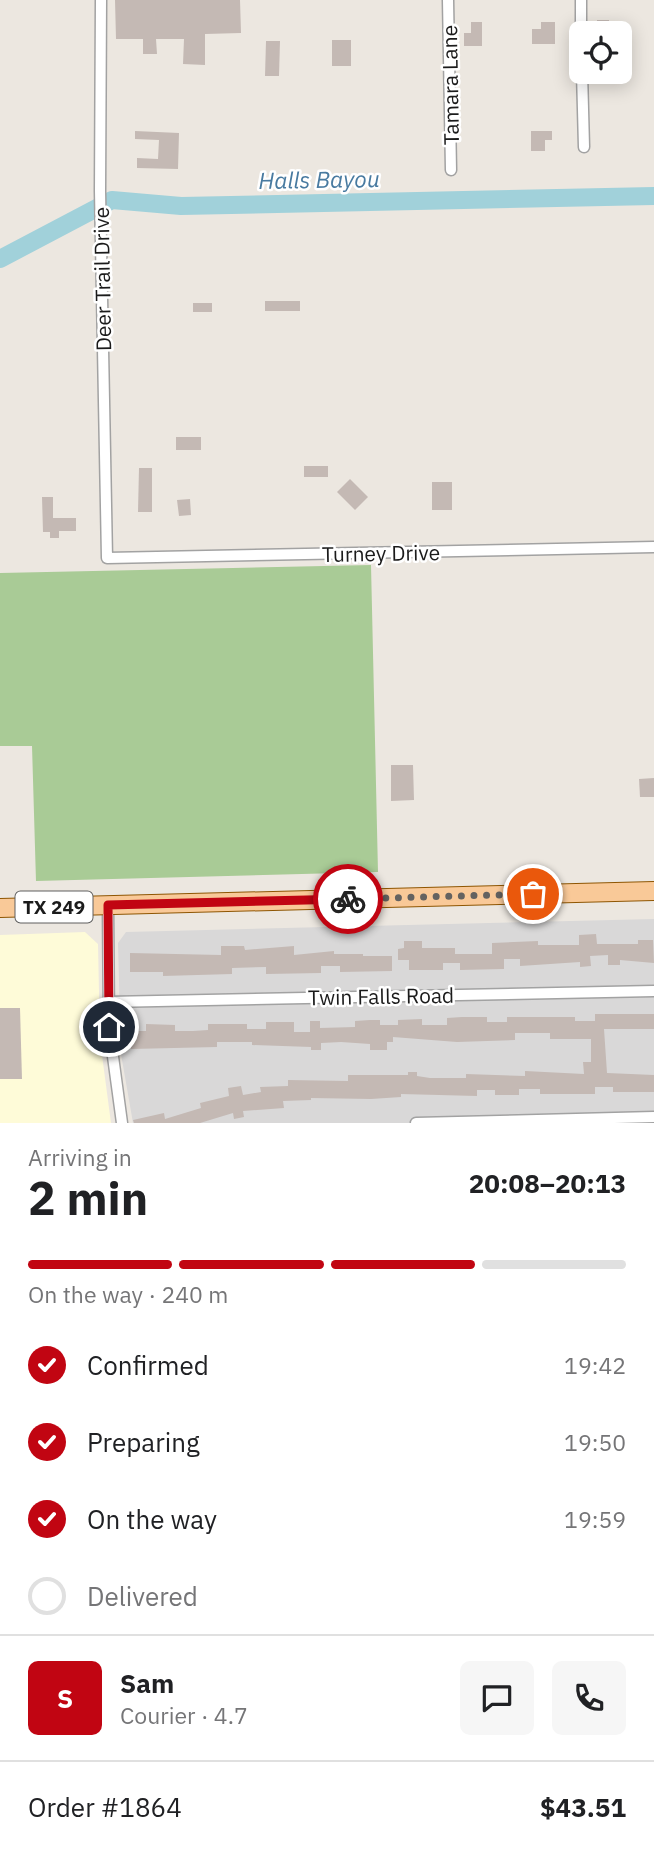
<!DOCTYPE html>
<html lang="en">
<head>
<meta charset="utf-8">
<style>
	:root { --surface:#fff; --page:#f6f6f6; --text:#202124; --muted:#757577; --line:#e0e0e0; --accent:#c10512 }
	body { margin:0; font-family:"IBM Plex Sans",sans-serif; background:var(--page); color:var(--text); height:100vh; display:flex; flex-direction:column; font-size:26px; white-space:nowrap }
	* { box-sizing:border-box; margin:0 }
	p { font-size:23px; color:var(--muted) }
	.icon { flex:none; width:38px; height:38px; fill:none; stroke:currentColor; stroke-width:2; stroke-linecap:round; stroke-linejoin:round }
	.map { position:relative; height:1123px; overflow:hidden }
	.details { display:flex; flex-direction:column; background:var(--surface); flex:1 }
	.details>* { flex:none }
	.controls { position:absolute; left:569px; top:21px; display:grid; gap:14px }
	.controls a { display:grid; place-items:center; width:63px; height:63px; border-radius:10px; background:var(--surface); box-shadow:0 4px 18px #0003; font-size:35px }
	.pin { position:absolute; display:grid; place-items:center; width:60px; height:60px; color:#fff; margin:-30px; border:4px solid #fff; border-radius:50%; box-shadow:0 2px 7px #0007 }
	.courier { position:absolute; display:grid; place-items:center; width:70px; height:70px; margin:-35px; border:5px solid #c10512; border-radius:50%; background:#fff; color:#222; box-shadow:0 2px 9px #0007 }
	.summary em { font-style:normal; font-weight:700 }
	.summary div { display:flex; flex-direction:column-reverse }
	.summary { display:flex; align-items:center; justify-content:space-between; height:119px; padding:0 28px }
	h1 { font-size:46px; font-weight:700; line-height:52px }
	.bar { display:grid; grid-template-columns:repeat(4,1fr); gap:10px 7px; align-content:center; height:84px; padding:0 28px }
	.bar i { height:9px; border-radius:5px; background:var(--line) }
	.bar .active { background:var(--accent) }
	.bar p { grid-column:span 4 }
	.line { display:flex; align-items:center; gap:18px; padding:0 28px; border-top:2px solid var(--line) }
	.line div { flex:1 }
	.round { display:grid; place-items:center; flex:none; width:74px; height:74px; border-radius:10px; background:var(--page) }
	ol { padding:0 28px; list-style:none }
	li { display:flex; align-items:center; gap:21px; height:77px }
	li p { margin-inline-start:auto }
	li .icon { padding:7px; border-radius:50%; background:var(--accent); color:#fff; stroke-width:4 }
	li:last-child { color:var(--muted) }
	li i { width:38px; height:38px; border:4px solid var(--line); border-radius:50% }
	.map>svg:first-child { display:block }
	.residential { fill:#d9d8d8 }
	.education { fill:#fefbd8 }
	.forest { fill:#a9cb96 }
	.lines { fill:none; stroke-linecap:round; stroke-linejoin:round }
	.river { stroke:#a1d1da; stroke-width:18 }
	.building { fill:#c4b9b4 }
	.street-casing { stroke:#a2a2a2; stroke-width:13 }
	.primary-casing { stroke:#8e5603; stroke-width:20 }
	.street { stroke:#fff; stroke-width:10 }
	.primary { stroke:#f9c998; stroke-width:18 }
	.done { stroke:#646260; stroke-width:7; stroke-dasharray:0 12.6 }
	.route { stroke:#c10512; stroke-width:9 }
	.labels { text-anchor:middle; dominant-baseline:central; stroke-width:5; stroke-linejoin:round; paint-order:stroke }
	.shield { fill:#fff; stroke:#5f5f5f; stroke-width:2 }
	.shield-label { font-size:19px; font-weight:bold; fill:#1b1b1b }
	.street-label { font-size:21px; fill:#1b1b1b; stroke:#fff }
	.water-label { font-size:23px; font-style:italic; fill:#487aa0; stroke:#fff }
</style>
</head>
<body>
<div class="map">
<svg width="654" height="1123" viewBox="0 0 654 1123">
	<rect width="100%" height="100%" fill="#ece7e0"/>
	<!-- residential -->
	<polygon class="residential" points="654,919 654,1123 133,1123 121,1054 118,943 126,932"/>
	<!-- education -->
	<polygon class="education" points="85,932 98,944 100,1040 111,1123 0,1123 0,935"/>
	<!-- forest -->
	<polygon class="forest" points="371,565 378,872 36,881 32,746 0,746 0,573"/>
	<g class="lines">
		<!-- river -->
		<polyline class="river" points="0,259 112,200 181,206 654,196"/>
	</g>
	<!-- building -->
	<g class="building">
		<polygon points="115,0 240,0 241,33 205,34 205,65 183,64 184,39 156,39 157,54 143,54 143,39 116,39"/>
		<rect x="597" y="20" width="12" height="13"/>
		<polygon points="471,22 482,22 482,46 464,46 464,33 471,33"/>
		<polygon points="541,22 555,22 555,44 532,44 532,29 541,29"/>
		<rect x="332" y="40" width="19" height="26"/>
		<polygon points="266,41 280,41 279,76 265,76"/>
		<polygon points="135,131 179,133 178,169 137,168 137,158 158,159 159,140 135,139"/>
		<polygon points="531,131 552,131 552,140 545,140 545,151 531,151"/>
		<rect x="265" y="301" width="35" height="10"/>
		<rect x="193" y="303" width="19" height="9"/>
		<rect x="176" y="437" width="25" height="13"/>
		<rect x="304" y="466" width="24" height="11"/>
		<polygon points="139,468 152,468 152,512 138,512"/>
		<polygon points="350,479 368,497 355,510 337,492"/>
		<rect x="432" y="482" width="20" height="28"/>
		<polygon points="42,497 53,497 53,518 76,518 76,531 59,531 59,538 50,538 50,532 43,532"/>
		<polygon points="190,499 191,515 179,516 177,500"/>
		<polygon points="391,765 413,765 414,800 391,801"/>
		<polygon points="654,778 654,797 640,797 639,779"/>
		<polygon points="596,934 597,944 638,944 638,940 653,940 654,963 620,960 620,965 608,965 608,955 590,956 591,966 580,967 580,962 520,966 520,959 504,959 504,969 460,970 460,963 443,963 443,970 409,970 409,960 398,960 398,949 404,948 404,941 422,941 422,948 455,948 455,954 492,954 492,943 538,941 538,945 579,945 579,935"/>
		<polygon points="221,946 244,946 245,950 294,946 294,955 334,951 334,954 363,954 363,956 392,956 392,971 340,972 340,966 321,966 321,973 266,974 266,967 232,968 232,974 163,976 163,972 130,972 130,953 221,955"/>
		<polygon points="0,1008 20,1008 22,1079 0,1079"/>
		<polygon points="595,1014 654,1014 654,1029 604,1029 607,1073 654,1075 654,1092 613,1092 613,1087 595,1087 595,1094 540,1094 540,1089 519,1089 519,1095 495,1095 495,1090 477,1090 477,1096 401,1094 401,1097 371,1099 311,1098 311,1100 283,1101 284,1108 243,1111 244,1117 234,1119 233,1113 200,1123 134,1123 133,1120 164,1113 165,1119 201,1108 200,1103 229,1096 228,1088 241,1086 243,1095 261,1092 260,1087 288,1086 288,1080 348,1081 348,1075 408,1075 408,1072 417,1072 417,1076 430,1078 466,1078 466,1074 525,1076 525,1071 584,1074 583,1062 591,1062 591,1039 550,1039 550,1033 515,1033 515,1040 457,1042 393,1037 393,1042 387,1042 387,1050 370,1050 370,1044 341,1042 321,1043 321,1050 311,1050 311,1047 252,1045 252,1042 217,1042 217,1047 131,1049 131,1031 146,1031 146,1024 175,1025 175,1031 193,1031 208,1030 208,1024 247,1024 247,1029 266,1029 266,1022 294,1022 294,1032 310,1032 310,1021 320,1021 320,1028 355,1027 355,1021 370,1020 380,1020 380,1025 398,1025 398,1020 422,1019 422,1025 447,1025 447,1018 462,1017 487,1017 487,1022 507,1022 507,1017 575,1017 575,1021 595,1021"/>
	</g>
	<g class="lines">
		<!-- street casing -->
		<g class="street-casing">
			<g id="street">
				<polyline points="101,0 100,191 107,558 654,547"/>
				<polyline points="448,0 451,170"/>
				<polyline points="581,0 581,33"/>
				<polyline points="582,72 584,147"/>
				<polyline points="108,906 109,1027 122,1123"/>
				<polyline points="108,1002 654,991"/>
				<polyline points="416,1123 654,1117"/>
			</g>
		</g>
		<!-- primary casing -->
		<g class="primary-casing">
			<polyline id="primary" points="0,908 654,891"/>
		</g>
		<!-- street -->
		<use href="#street" class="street"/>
		<!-- primary -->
		<use href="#primary" class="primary"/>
	</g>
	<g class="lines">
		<!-- done -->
		<polyline class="done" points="348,899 533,894"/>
		<!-- route -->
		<polyline class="route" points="109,1027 108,905 348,899"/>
	</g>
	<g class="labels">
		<!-- shield labels -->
		<rect class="shield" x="15.5" y="891.5" width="77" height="31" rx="5"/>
		<g class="shield-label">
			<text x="54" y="907">TX 249</text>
		</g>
		<!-- street labels -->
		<g class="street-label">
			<text transform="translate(450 85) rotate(-91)">Tamara Lane</text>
			<text transform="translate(102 279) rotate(-91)">Deer Trail Drive</text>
			<text transform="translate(381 553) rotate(-1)">Turney Drive</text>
			<text transform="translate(381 996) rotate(-1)">Twin Falls Road</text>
		</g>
		<!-- water labels -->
		<g class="water-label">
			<text transform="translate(319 179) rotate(-1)">Halls Bayou</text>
		</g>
	</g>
</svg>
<div class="controls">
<a><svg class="icon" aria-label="locate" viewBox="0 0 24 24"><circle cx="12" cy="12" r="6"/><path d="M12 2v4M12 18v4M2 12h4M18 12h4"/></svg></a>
</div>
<div class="pin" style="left:533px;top:894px;background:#ea580c"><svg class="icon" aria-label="bag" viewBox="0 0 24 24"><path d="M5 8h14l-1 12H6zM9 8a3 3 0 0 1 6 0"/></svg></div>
<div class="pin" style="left:109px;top:1027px;background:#1f2937"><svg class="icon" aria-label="home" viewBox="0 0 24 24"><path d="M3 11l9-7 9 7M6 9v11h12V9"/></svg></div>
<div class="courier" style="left:348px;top:899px"><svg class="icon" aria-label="bike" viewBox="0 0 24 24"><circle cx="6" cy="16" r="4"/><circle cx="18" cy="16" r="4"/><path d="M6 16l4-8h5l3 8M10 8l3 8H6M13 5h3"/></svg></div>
</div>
<section class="details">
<div class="summary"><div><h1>2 min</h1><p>Arriving in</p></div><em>20:08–20:13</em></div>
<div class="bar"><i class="active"></i><i class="active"></i><i class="active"></i><i></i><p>On the way · 240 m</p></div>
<ol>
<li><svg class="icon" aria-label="check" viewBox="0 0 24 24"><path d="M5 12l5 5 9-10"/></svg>Confirmed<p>19:42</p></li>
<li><svg class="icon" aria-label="check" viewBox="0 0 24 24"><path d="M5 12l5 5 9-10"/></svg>Preparing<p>19:50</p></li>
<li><svg class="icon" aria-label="check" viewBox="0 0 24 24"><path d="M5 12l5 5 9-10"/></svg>On the way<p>19:59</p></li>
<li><i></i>Delivered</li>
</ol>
<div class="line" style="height:126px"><b class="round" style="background:var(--accent);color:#fff">S</b><div><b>Sam</b><p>Courier · 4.7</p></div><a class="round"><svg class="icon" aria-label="chat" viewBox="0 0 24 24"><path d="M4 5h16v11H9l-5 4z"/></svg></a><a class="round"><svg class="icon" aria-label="phone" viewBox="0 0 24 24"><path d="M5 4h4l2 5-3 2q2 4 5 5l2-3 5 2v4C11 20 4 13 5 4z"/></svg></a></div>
<div class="line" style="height:91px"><div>Order #1864</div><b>$43.51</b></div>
</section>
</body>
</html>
